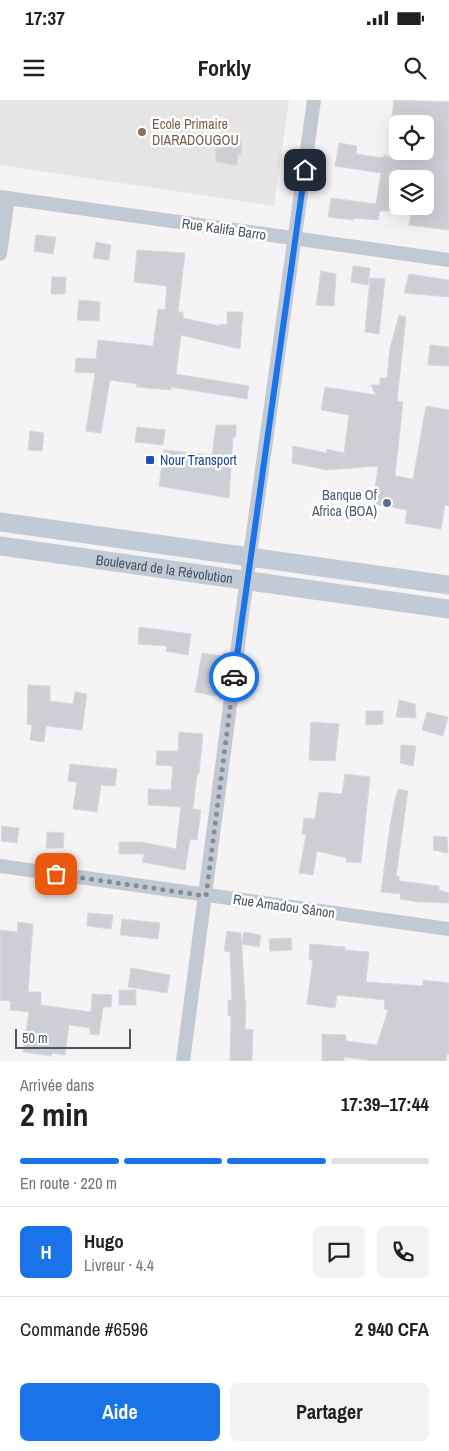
<!DOCTYPE html>
<html lang="fr">
<head>
<meta charset="utf-8">
<style>
	:root { --surface:#fff; --page:#f2f2f2; --text:#202124; --muted:#757577; --line:#e0e0e0; --accent:#1a73e8 }
	body { margin:0; font-family:"Archivo Narrow",sans-serif; background:var(--page); color:var(--text); height:100vh; display:flex; flex-direction:column; font-size:19px; white-space:nowrap }
	* { box-sizing:border-box; margin:0 }
	p { font-size:16px; color:var(--muted) }
	.icon { flex:none; width:28px; height:28px; fill:none; stroke:currentColor; stroke-width:2; stroke-linecap:round; stroke-linejoin:round }
	.map { position:relative; height:961px; overflow:hidden }
	.sheet { display:flex; flex-direction:column; background:var(--surface); flex:1 }
	.sheet>* { flex:none }
	.tools { position:absolute; left:389px; top:15px; display:grid; gap:10px }
	.tools a { display:grid; place-items:center; width:45px; height:45px; border-radius:8px; background:var(--surface); box-shadow:0 5px 20px #0002; font-size:25px }
	.scale { position:absolute; left:15px; bottom:12px; width:116px; box-sizing:border-box; padding-left:5px; border:2px solid #4a5661; border-top:0; font-size:14px; line-height:18px; white-space:nowrap; color:#4a5661; -webkit-text-stroke:4px #fff; paint-order:stroke }
	.pin { position:absolute; display:grid; place-items:center; width:42px; height:42px; color:#fff; margin:-21px; border-radius:10px; box-shadow:0 2px 8px #0006 }
	.courier { position:absolute; display:grid; place-items:center; width:50px; height:50px; margin:-25px; border:4px solid #1a73e8; border-radius:50%; background:#fff; color:#222; box-shadow:0 1px 6px #0007 }
	.summary em { font-style:normal; font-weight:800 }
	.summary div { display:flex; flex-direction:column-reverse }
	.summary { display:flex; align-items:center; justify-content:space-between; height:85px; padding:0 20px }
	h1 { font-size:32px; font-weight:800; line-height:38px }
	.bar { display:grid; grid-template-columns:repeat(4,1fr); gap:8px 5px; align-content:center; height:60px; padding:0 20px }
	.bar i { height:6px; border-radius:4px; background:var(--line) }
	.bar .selected { background:var(--accent) }
	.bar p { grid-column:span 4 }
	.line { display:flex; align-items:center; gap:12px; padding:0 20px; border-top:1px solid var(--line) }
	.line div { flex:1 }
	.round { display:grid; place-items:center; flex:none; width:52px; height:52px; border-radius:8px; background:var(--page) }
	.button { display:flex; gap:10px; margin-top:auto; padding:10px 20px }
	.button a { flex:1; height:58px; border-radius:8px; background:var(--accent); color:#fff; font-size:20px; font-weight:800; line-height:58px; text-align:center }
	.button a+a { background:var(--page); color:var(--text) }
	.status { display:flex; justify-content:space-between; align-items:center; height:35px; padding:0 25px; background:var(--surface); direction:ltr }
	.status svg { height:14px; fill:currentColor }
	header { display:flex; justify-content:space-between; align-items:center; height:65px; padding:0 20px; background:var(--surface); font-size:22px; font-weight:800 }
	.map>svg:first-child { display:block }
	.education { fill:#e6e4e5 }
	.building { fill:#cdcfd5; stroke:#d7d9de }
	.lines { fill:none; stroke-linecap:round; stroke-linejoin:round }
	.minor { stroke:#c1cad2; stroke-width:14 }
	.secondary { stroke:#c1cbd6; stroke-width:19 }
	.done { stroke:#868d94; stroke-width:5; stroke-dasharray:0 9 }
	.route { stroke:#1a73e8; stroke-width:6 }
	.education-dot { fill:#8d6e63; stroke:#fff; stroke-width:2 }
	.transit-dot { fill:#1a4fb4; stroke:#fff; stroke-width:2 }
	.service-dot { fill:#5c6f8a; stroke:#fff; stroke-width:2 }
	.labels { text-anchor:middle; dominant-baseline:central; stroke-width:5; stroke-linejoin:round; paint-order:stroke }
	.education-label { font-size:14px; fill:#785e54; stroke:#fff; text-anchor:start }
	.street-label { font-size:14px; fill:#4a5661; stroke:#fff }
	.transit-label { font-size:14px; fill:#164399; stroke:#fff; text-anchor:start }
	.service-label { font-size:14px; fill:#4e5e75; stroke:#fff; text-anchor:end }
</style>
</head>
<body>
<div class="status"><b>17:37</b><svg viewBox="0 0 49 12"><path d="M0 12V9h3v3zM5 12V6h3v6zM10 12V3h3v9zM15 12V0h3v12zM26 1h20v11H26zM47 4h2v5h-2z"/></svg></div>
<header><svg class="icon" aria-label="menu" viewBox="0 0 24 24"><path d="M4 6h16M4 12h16M4 18h16"/></svg>Forkly<svg class="icon" aria-label="search" viewBox="0 0 24 24"><circle cx="10" cy="10" r="6"/><path d="M15 15l6 6"/></svg></header>
<div class="map">
<svg width="449" height="961" viewBox="0 0 449 961">
	<rect width="100%" height="100%" fill="#f5f3f3"/>
	<!-- education -->
	<polygon class="education" points="0,0 289,0 274,106 0,65"/>
	<!-- building -->
	<g class="building">
		<polygon points="394,0 449,2 449,130 409,125 412,106 425,106 425,79 398,79 398,111 380,111 378,120 353,118 353,120 328,117 331,98 376,104 381,73 335,66 339,43 357,46 356,54 383,58 384,56 418,58 419,51 425,51 425,24 391,24"/>
		<polygon points="215,37 242,39 241,54 238,54 237,65 216,62"/>
		<polygon points="36,135 56,137 53,154 34,151"/>
		<polygon points="96,142 111,145 109,160 93,158"/>
		<polygon points="137,150 185,153 178,212 183,212 183,218 220,226 220,224 227,225 227,212 243,212 240,249 181,235 176,274 249,286 247,299 171,287 171,290 136,287 137,284 110,280 101,333 86,331 95,273 75,272 76,258 96,259 98,240 153,246 158,209 165,210 167,186 134,182"/>
		<polygon points="353,166 370,168 368,185 351,182"/>
		<polygon points="321,171 336,174 334,206 316,205"/>
		<polygon points="409,174 449,180 449,197 404,193"/>
		<polygon points="52,177 66,177 65,194 51,194"/>
		<polygon points="370,178 385,179 379,234 365,232"/>
		<polygon points="79,200 100,202 99,221 77,220"/>
		<polygon points="399,215 406,217 397,301 403,302 395,376 413,379 426,306 449,310 449,406 445,405 441,429 405,423 407,410 373,404 378,366 327,370 292,363 293,346 327,353 327,349 344,353 349,315 321,310 325,287 376,295 371,285 380,285 380,278 387,278 390,248"/>
		<polygon points="430,245 449,247 449,266 428,265"/>
		<polygon points="216,325 236,325 236,337 233,337 229,398 159,386 164,350 212,355"/>
		<polygon points="137,327 165,330 163,345 135,342"/>
		<polygon points="30,331 44,333 42,351 28,350"/>
		<polygon points="139,527 191,534 188,555 166,551 167,546 138,544"/>
		<polygon points="202,553 221,556 215,596 195,592"/>
		<polygon points="28,585 50,586 50,601 73,604 75,592 87,594 82,630 46,626 44,642 30,640 32,625 27,624"/>
		<polygon points="399,600 415,604 416,618 396,617"/>
		<polygon points="366,611 383,611 383,624 366,625"/>
		<polygon points="427,612 448,617 443,636 422,630"/>
		<polygon points="311,622 339,624 335,661 309,660"/>
		<polygon points="179,632 203,634 199,674 197,674 193,709 201,710 197,740 190,739 185,770 142,762 144,754 119,754 119,742 142,742 176,749 181,707 148,705 148,689 171,690 173,666 156,665 157,651 178,651"/>
		<polygon points="401,645 416,646 413,666 400,663"/>
		<polygon points="70,664 117,669 115,686 101,685 97,712 73,709 77,682 68,681"/>
		<polygon points="345,674 370,677 361,763 346,762 347,758 317,751 313,775 299,773 306,735 302,734 304,718 315,719 319,692 342,694"/>
		<polygon points="399,689 408,691 396,776 399,776 399,781 439,786 439,790 449,793 449,803 418,802 400,799 401,794 381,792 390,725 396,695"/>
		<polygon points="2,726 19,728 17,743 1,741"/>
		<polygon points="47,732 64,733 63,748 46,748"/>
		<polygon points="434,736 447,737 448,753 433,750"/>
		<polygon points="88,813 113,815 111,829 87,826"/>
		<polygon points="122,819 160,823 158,839 120,835"/>
		<polygon points="18,822 33,824 28,892 41,892 41,905 91,912 92,894 112,895 111,907 103,907 99,935 90,934 90,928 69,925 65,955 52,953 51,956 23,952 29,912 10,910 11,901 0,900 0,830 17,832"/>
		<polygon points="227,831 241,833 245,901 246,901 245,929 253,930 252,961 230,961 231,916 228,916 228,900 232,900 230,852 224,851"/>
		<polygon points="244,832 261,835 259,847 242,844"/>
		<polygon points="291,838 292,850 270,851 269,839"/>
		<polygon points="310,844 345,847 345,850 369,852 366,882 423,886 423,880 449,883 449,954 447,954 446,961 373,961 344,957 344,961 322,961 322,934 346,935 346,941 377,945 388,910 384,909 385,900 337,895 335,908 307,904 313,860 309,859"/>
		<polygon points="131,868 170,875 167,893 128,887"/>
		<rect x="119" y="890" width="17" height="15"/>
	</g>
	<g class="lines">
		<!-- minor -->
		<g class="minor">
			<polyline points="0,97 449,160"/>
			<polyline points="0,154 8,98"/>
			<polyline points="0,766 449,829"/>
			<polyline points="183,961 250,455 314,0"/>
		</g>
		<!-- secondary -->
		<g class="secondary">
			<polyline points="0,422 449,485"/>
			<path id="s1" d="M 0,446 L 449,509"/>
		</g>
	</g>
	<g class="lines">
		<!-- done -->
		<polyline class="done" points="56,774 206,796 234,577"/>
		<!-- route -->
		<polyline class="route" points="234,577 305,70"/>
	</g>
	<!-- markers -->
	<circle class="education-dot" cx="142" cy="32" r="5"/>
	<rect class="transit-dot" x="145" y="355" width="10" height="10" rx="2.5"/>
	<circle class="service-dot" cx="387" cy="403" r="5"/>
	<g class="labels">
		<!-- education labels -->
		<g class="education-label">
			<text x="152" y="24">Ecole Primaire<tspan x="152" dy="16">DIARADOUGOU</tspan></text>
		</g>
		<!-- street labels -->
		<g class="street-label">
			<text transform="translate(224 129) rotate(8)">Rue Kalifa Barro</text>
			<text stroke="none"><textPath href="#s1" startOffset="166">Boulevard de la Révolution</textPath></text>
			<text transform="translate(284 806) rotate(8)">Rue Amadou Sânon</text>
		</g>
		<!-- transit labels -->
		<g class="transit-label">
			<text x="160" y="360">Nour Transport</text>
		</g>
		<!-- service labels -->
		<g class="service-label">
			<text x="377" y="395">Banque Of<tspan x="377" dy="16">Africa (BOA)</tspan></text>
		</g>
	</g>
</svg>
<div class="tools">
<a><svg class="icon" aria-label="locate" viewBox="0 0 24 24"><circle cx="12" cy="12" r="6"/><path d="M12 2v4M12 18v4M2 12h4M18 12h4"/></svg></a>
<a><svg class="icon" aria-label="layers" viewBox="0 0 24 24"><path d="M12 4l9 5-9 5-9-5zM3 14l9 5 9-5"/></svg></a>
</div>
<div class="scale">50 m</div>
<div class="pin" style="left:56px;top:774px;background:#ea580c"><svg class="icon" aria-label="bag" viewBox="0 0 24 24"><path d="M5 8h14l-1 12H6zM9 8a3 3 0 0 1 6 0"/></svg></div>
<div class="pin" style="left:305px;top:70px;background:#1f2937"><svg class="icon" aria-label="home" viewBox="0 0 24 24"><path d="M3 11l9-7 9 7M6 9v11h12V9"/></svg></div>
<div class="courier" style="left:234px;top:577px"><svg class="icon" aria-label="car" viewBox="0 0 24 24"><path d="M5 17H2v-5l4-1 3-4h7l3 4 3 1v5h-3M9 17h6M6 11h13"/><circle cx="7" cy="17" r="2"/><circle cx="17" cy="17" r="2"/></svg></div>
</div>
<section class="sheet">
<div class="summary"><div><h1>2 min</h1><p>Arrivée dans</p></div><em>17:39–17:44</em></div>
<div class="bar"><i class="selected"></i><i class="selected"></i><i class="selected"></i><i></i><p>En route · 220 m</p></div>
<div class="line" style="height:90px"><b class="round" style="background:var(--accent);color:#fff">H</b><div><b>Hugo</b><p>Livreur · 4.4</p></div><a class="round"><svg class="icon" aria-label="chat" viewBox="0 0 24 24"><path d="M4 5h16v11H9l-5 4z"/></svg></a><a class="round"><svg class="icon" aria-label="phone" viewBox="0 0 24 24"><path d="M5 4h4l2 5-3 2q2 4 5 5l2-3 5 2v4C11 20 4 13 5 4z"/></svg></a></div>
<div class="line" style="height:65px"><div>Commande #6596</div><b>2 940 CFA</b></div>
<div class="button"><a>Aide</a><a>Partager</a></div>
</section>
</body>
</html>
